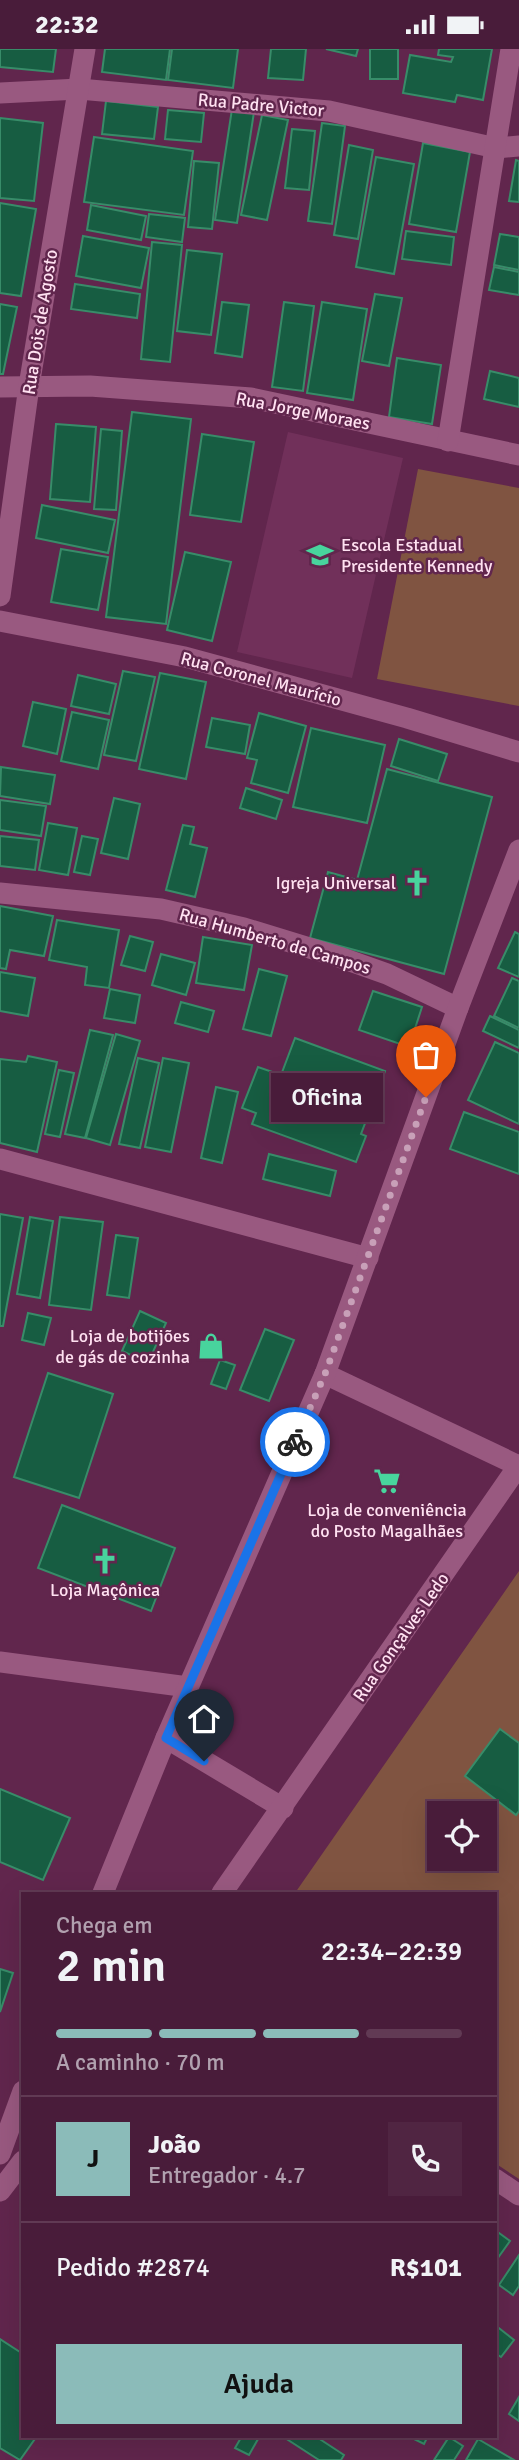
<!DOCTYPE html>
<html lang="pt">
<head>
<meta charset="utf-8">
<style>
	:root { --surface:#491c3a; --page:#502542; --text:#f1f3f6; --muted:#b1a1af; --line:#613a54; --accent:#8bbbb9 }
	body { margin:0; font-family:Signika,sans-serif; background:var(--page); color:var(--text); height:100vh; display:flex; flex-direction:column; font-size:26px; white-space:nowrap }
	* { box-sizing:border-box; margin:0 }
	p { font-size:23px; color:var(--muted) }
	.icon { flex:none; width:38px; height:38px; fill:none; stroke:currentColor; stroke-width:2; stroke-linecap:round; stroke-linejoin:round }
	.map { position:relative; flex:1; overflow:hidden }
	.side { position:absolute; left:21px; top:1843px; width:476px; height:546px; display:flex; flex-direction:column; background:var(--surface); border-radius:0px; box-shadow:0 7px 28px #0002,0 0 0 2px var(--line) }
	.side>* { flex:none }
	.fabs { position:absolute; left:427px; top:1752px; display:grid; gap:14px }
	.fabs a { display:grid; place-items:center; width:70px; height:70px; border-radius:0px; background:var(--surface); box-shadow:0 7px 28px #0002,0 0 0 2px var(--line); font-size:35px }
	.pin { position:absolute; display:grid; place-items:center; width:60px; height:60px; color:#fff; margin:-72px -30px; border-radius:50% 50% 50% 0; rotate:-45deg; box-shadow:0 0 7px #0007 }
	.pin .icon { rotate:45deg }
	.courier { position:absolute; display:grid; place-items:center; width:70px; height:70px; margin:-35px; border:5px solid #1a73e8; border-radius:50%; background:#fff; color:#222; box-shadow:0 2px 9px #0007 }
	.bubble { position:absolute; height:49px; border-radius:0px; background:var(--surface); box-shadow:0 7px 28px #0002,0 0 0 2px var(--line); font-size:23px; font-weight:600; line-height:49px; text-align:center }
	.head em { font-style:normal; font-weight:600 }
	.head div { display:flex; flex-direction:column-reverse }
	.head { display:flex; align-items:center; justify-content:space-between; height:119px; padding:0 35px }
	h1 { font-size:46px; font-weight:600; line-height:52px }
	.bar { display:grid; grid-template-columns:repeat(4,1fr); gap:10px 7px; align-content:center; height:84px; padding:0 35px }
	.bar i { height:9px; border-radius:5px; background:var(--line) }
	.bar .on { background:var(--accent) }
	.bar p { grid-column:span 4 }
	.line { display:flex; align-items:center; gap:18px; padding:0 35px; border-top:2px solid var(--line) }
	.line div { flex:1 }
	.round { display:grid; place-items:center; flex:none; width:74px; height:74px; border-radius:0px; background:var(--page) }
	.button { display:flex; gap:14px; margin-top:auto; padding:14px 35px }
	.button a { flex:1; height:80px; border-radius:0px; background:var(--accent); color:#111; font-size:28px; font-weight:600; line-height:80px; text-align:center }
	.status { display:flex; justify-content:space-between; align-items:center; height:49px; padding:0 35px; background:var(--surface); direction:ltr }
	.status svg { height:19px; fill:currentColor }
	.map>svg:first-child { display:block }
	.built { fill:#71305a }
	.green { fill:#805441; fill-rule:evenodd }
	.building { fill:#175d42; stroke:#388c69; stroke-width:2 }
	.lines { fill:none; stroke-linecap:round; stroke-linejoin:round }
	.street { stroke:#995980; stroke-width:21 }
	.secondary { stroke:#995980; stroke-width:21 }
	.done { stroke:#c8a0b8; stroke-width:7; stroke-dasharray:0 12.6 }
	.route { stroke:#1a73e8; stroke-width:9 }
	.labels { text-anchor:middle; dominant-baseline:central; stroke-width:5; stroke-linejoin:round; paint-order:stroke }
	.street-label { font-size:18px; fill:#ffe1f1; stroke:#61264d }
	.poi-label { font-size:18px; fill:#ffe1f1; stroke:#61264d; text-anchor:end }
</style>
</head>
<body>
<div class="status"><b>22:32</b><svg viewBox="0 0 49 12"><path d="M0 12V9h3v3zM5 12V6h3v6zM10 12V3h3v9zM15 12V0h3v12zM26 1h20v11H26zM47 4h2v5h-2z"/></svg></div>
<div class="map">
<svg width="519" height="2411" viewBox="0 0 519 2411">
	<rect width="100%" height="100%" fill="#61264d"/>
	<!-- built -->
	<polygon class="built" points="288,383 403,409 352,629 237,603"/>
	<!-- green -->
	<g class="green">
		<polygon points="418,420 519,439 519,657 377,630"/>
		<path d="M 519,1522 L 519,2130 L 495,2114 L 495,1844 L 295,1844 ZM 439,1764 L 485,1764 L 485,1810 L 439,1810 Z"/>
	</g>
	<!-- building -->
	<g class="building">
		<polygon points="0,0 56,0 53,23 0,18"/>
		<polygon points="105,0 170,0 166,31 102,23"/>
		<polygon points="172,0 238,0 233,39 168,31"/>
		<polygon points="271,0 306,0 303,31 268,29"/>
		<polygon points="326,0 358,0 356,7"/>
		<rect x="370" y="0" width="28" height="30"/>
		<polygon points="439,0 492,0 483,51 457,46 455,53 403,44 410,6 451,13 453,8 438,6"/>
		<polygon points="106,52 158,58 154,90 102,85"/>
		<polygon points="232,60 254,63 237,174 215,171"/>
		<polygon points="168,61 204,64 201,93 165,90"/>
		<polygon points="262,66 288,71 267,171 241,166"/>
		<polygon points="0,69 43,74 34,152 0,149"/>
		<polygon points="322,74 345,77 332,175 308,172"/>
		<polygon points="292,80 315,82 309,141 285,139"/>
		<polygon points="94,88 193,102 184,166 84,153"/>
		<polygon points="423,94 470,103 456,183 409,175"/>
		<polygon points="349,96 373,101 358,190 334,186"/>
		<polygon points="376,108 414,115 394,225 356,218"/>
		<polygon points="516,111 519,112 519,153 509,152"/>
		<polygon points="194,112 219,114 212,180 188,178"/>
		<polygon points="0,154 36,160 21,247 0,244"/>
		<polygon points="91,156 146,167 141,191 87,181"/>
		<polygon points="149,165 185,169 182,193 146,188"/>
		<polygon points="406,182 454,188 451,216 402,210"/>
		<polygon points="500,185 519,188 519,221 494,216"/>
		<polygon points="83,187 149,199 141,239 76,227"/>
		<polygon points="152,193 182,196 170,313 141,310"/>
		<polygon points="187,201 222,205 211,286 177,282"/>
		<polygon points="494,218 519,223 519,246 489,241"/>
		<polygon points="75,235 140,245 137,269 71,260"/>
		<polygon points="375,245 402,249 389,317 362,312"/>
		<polygon points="222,253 249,256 242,308 215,304"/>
		<polygon points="284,253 314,257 303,342 272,338"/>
		<polygon points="322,253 367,260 353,351 307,344"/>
		<polygon points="0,255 17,258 3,325 0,325"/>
		<polygon points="397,309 441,316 432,375 389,368"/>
		<polygon points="490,322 519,329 519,358 484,350"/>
		<polygon points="132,363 191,370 166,575 106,568"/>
		<polygon points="56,375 96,378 90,453 50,450"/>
		<polygon points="101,380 122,382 116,461 94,460"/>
		<polygon points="202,385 254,393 241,473 190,466"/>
		<polygon points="42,456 115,471 108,504 36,489"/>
		<polygon points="61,500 108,508 98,561 51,553"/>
		<polygon points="185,503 231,513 212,592 167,581"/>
		<polygon points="123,622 155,628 136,712 104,706"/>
		<polygon points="160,624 206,633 186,730 139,720"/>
		<polygon points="78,626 116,635 109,665 71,657"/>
		<polygon points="33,653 66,660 57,705 23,697"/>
		<polygon points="72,663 109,671 98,720 61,712"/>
		<polygon points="259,664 306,677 288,744 251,734 257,711 247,709"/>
		<polygon points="212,669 250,676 245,705 206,698"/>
		<polygon points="311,679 385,696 367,774 293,758"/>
		<polygon points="399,690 447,705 438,732 391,717"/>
		<polygon points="1,718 55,726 50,755 0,747"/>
		<polygon points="387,720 492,748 444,925 310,889 328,823 357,831"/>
		<polygon points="246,739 282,751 276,770 240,759"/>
		<polygon points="114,749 140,755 128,810 101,804"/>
		<polygon points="0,751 46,757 41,787 0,781"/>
		<polygon points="48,774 77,779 68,826 39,821"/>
		<polygon points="183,776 194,778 190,795 207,799 195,848 166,841"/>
		<polygon points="0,787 39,791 35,821 0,817"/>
		<polygon points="82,787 98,790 90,826 74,823"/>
		<polygon points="0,857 53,867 44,907 10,901 6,920 0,919"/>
		<polygon points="57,871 119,881 109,939 85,936 87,918 49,911"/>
		<polygon points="515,883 519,885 519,928 498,919"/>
		<polygon points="130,887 153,893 145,922 121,916"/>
		<polygon points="203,888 252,896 244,941 196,934"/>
		<polygon points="161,905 195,914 186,946 152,936"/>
		<polygon points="259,920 287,927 271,987 243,980"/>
		<polygon points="0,923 35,929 28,967 0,962"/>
		<polygon points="512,929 519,932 519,979 494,967"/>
		<polygon points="110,940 140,946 135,974 104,969"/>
		<polygon points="373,942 422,958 409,998 359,981"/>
		<polygon points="181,953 214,962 208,983 175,974"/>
		<polygon points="490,967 519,981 519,999 483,982"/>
		<polygon points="90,981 113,986 85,1089 65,1085"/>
		<polygon points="116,985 140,992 110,1096 86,1089"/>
		<polygon points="295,989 385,1022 361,1085 366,1087 356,1113 252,1075 256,1064 242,1059 258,1018 281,1026"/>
		<polygon points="495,993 519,1004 519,1075 468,1051"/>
		<polygon points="28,1007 57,1013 37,1103 0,1094 0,1010 26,1013"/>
		<polygon points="138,1009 159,1014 140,1099 119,1095"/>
		<polygon points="163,1009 189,1014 171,1103 145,1098"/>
		<polygon points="59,1021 74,1024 60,1088 45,1085"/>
		<polygon points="216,1038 238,1043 222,1114 201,1109"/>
		<polygon points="464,1063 519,1083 519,1125 450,1100"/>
		<polygon points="269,1105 336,1122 330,1147 263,1130"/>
		<polygon points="0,1165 23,1169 3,1277 0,1277"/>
		<polygon points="30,1168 53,1172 40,1249 17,1245"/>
		<polygon points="60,1168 103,1173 91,1261 49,1256"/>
		<polygon points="116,1186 138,1189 129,1249 107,1246"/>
		<polygon points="140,1262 166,1274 148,1314 122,1302"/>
		<polygon points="28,1264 51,1269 44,1296 22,1291"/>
		<polygon points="265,1280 294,1291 269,1352 240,1341"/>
		<polygon points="220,1311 235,1316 226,1340 211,1335"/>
		<polygon points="48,1324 113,1345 79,1449 14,1428"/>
		<polygon points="62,1456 175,1499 151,1562 38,1519"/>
		<polygon points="500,1680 519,1694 519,1762 516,1766 465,1727"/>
		<polygon points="0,1740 70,1769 43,1831 0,1813"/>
		<polygon points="0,1920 13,1924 0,1963"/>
		<polygon points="495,2181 510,2192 495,2213"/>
		<polygon points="519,2206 519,2237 513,2246 499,2236"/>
		<polygon points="495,2276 514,2291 501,2308 495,2304"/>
		<polygon points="0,2290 23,2305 23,2387 37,2387 20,2411 0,2399"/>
		<polygon points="519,2348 519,2372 509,2365"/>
		<polygon points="242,2387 253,2387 258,2390 249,2406 235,2399"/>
		<polygon points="282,2387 315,2387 344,2406 341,2411 319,2411"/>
		<polygon points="408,2387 428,2387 424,2395"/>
		<polygon points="449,2388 463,2397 454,2411 434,2411"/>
		<polygon points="478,2390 514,2411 466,2411"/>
	</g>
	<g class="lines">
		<!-- street -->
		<g class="street">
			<polyline points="0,44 79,40 329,62 496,99 519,97"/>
			<polyline points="0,338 90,337 251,349 519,406"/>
			<polyline points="448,392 511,0"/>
			<polyline points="0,547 29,337 85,0"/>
			<polyline points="0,572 185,608 407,669 519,703"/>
			<polyline points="0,844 161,860 244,879 339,908 387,925 458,959"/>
			<polyline points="0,1110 368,1209"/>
			<polyline points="325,1325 519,1417"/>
			<polyline points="0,1613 188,1638"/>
			<polyline points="166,1689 283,1759"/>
			<polyline points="103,1844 166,1689 325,1325 458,959 519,801"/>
			<polyline points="0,2105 23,2042"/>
			<polyline points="495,2130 519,2146"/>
		</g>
		<!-- secondary -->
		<g class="secondary">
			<polyline points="222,1844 519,1416"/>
			<polyline points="0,2142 23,2112"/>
		</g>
	</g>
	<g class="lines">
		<!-- done -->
		<polyline class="done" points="295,1393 325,1325 426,1048"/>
		<!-- route -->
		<polyline class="route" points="204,1712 166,1689 295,1393"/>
	</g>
	<!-- icons -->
	<defs>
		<g id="school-bare" transform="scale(2.1)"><path d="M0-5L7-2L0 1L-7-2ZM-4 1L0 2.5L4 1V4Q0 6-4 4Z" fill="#48d49d" stroke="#61264d" stroke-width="2.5" paint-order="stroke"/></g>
		<g id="church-bare" transform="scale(2.1)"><path d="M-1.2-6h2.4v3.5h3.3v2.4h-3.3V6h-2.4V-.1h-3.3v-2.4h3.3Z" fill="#48d49d" stroke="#61264d" stroke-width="2.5" paint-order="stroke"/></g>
		<g id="shop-bare" transform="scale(2.1)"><path d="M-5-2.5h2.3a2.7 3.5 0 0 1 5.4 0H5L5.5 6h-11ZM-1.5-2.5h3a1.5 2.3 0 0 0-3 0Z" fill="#48d49d" stroke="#61264d" stroke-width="2.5" paint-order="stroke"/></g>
		<g id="supermarket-bare" transform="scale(2.1)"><path d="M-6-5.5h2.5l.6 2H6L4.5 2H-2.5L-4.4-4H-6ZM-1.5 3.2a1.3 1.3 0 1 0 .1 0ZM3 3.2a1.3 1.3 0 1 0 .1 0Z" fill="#48d49d" stroke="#61264d" stroke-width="2.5" paint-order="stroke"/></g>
	</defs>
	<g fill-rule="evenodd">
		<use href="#school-bare" x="320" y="506"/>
		<use href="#church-bare" x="417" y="834"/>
		<use href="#shop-bare" x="211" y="1297"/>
		<use href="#supermarket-bare" x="387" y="1432"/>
		<use href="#church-bare" x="105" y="1512"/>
	</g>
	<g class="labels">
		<!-- street labels -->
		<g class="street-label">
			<text transform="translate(261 56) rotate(5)">Rua Padre Victor</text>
			<text transform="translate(40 273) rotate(-81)">Rua Dois de Agosto</text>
			<text transform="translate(303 362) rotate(11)">Rua Jorge Moraes</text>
			<text transform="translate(261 630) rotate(15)">Rua Coronel Maurício</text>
			<text transform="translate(275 892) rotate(16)">Rua Humberto de Campos</text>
			<text transform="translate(401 1588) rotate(-55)">Rua Gonçalves Ledo</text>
		</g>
		<!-- poi labels -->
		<g class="poi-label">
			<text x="341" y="496" text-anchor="start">Escola Estadual<tspan x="341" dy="21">Presidente Kennedy</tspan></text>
			<text x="396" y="834">Igreja Universal</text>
			<text x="190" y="1287">Loja de botijões<tspan x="190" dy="21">de gás de cozinha</tspan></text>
			<text x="387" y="1461" text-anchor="middle">Loja de conveniência<tspan x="387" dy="21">do Posto Magalhães</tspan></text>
			<text x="105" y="1541" text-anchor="middle">Loja Maçônica</text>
		</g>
	</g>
</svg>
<div class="fabs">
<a><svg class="icon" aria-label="locate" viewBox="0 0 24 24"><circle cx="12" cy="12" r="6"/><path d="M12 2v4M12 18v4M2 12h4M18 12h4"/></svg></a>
</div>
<div class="pin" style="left:426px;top:1048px;background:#ea580c"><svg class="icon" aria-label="bag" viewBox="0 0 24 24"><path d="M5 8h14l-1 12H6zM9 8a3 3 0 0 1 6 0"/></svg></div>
<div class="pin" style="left:204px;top:1712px;background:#1f2937"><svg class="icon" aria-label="home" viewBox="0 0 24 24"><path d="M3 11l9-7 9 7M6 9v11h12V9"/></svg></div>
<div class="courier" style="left:295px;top:1393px"><svg class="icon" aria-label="bike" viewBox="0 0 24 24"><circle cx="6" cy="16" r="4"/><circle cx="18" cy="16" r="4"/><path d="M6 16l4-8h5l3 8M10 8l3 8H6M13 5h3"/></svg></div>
<div class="bubble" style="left:271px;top:1024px;width:112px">Oficina</div>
<section class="side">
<div class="head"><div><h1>2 min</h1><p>Chega em</p></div><em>22:34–22:39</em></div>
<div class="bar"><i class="on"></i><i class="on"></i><i class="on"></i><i></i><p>A caminho · 70 m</p></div>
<div class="line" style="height:126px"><b class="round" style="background:var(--accent);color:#111">J</b><div><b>João</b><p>Entregador · 4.7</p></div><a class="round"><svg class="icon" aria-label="phone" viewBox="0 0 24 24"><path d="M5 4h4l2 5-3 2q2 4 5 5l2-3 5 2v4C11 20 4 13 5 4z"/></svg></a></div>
<div class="line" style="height:91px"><div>Pedido #2874</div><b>R$101</b></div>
<div class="button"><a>Ajuda</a></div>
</section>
</div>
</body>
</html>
